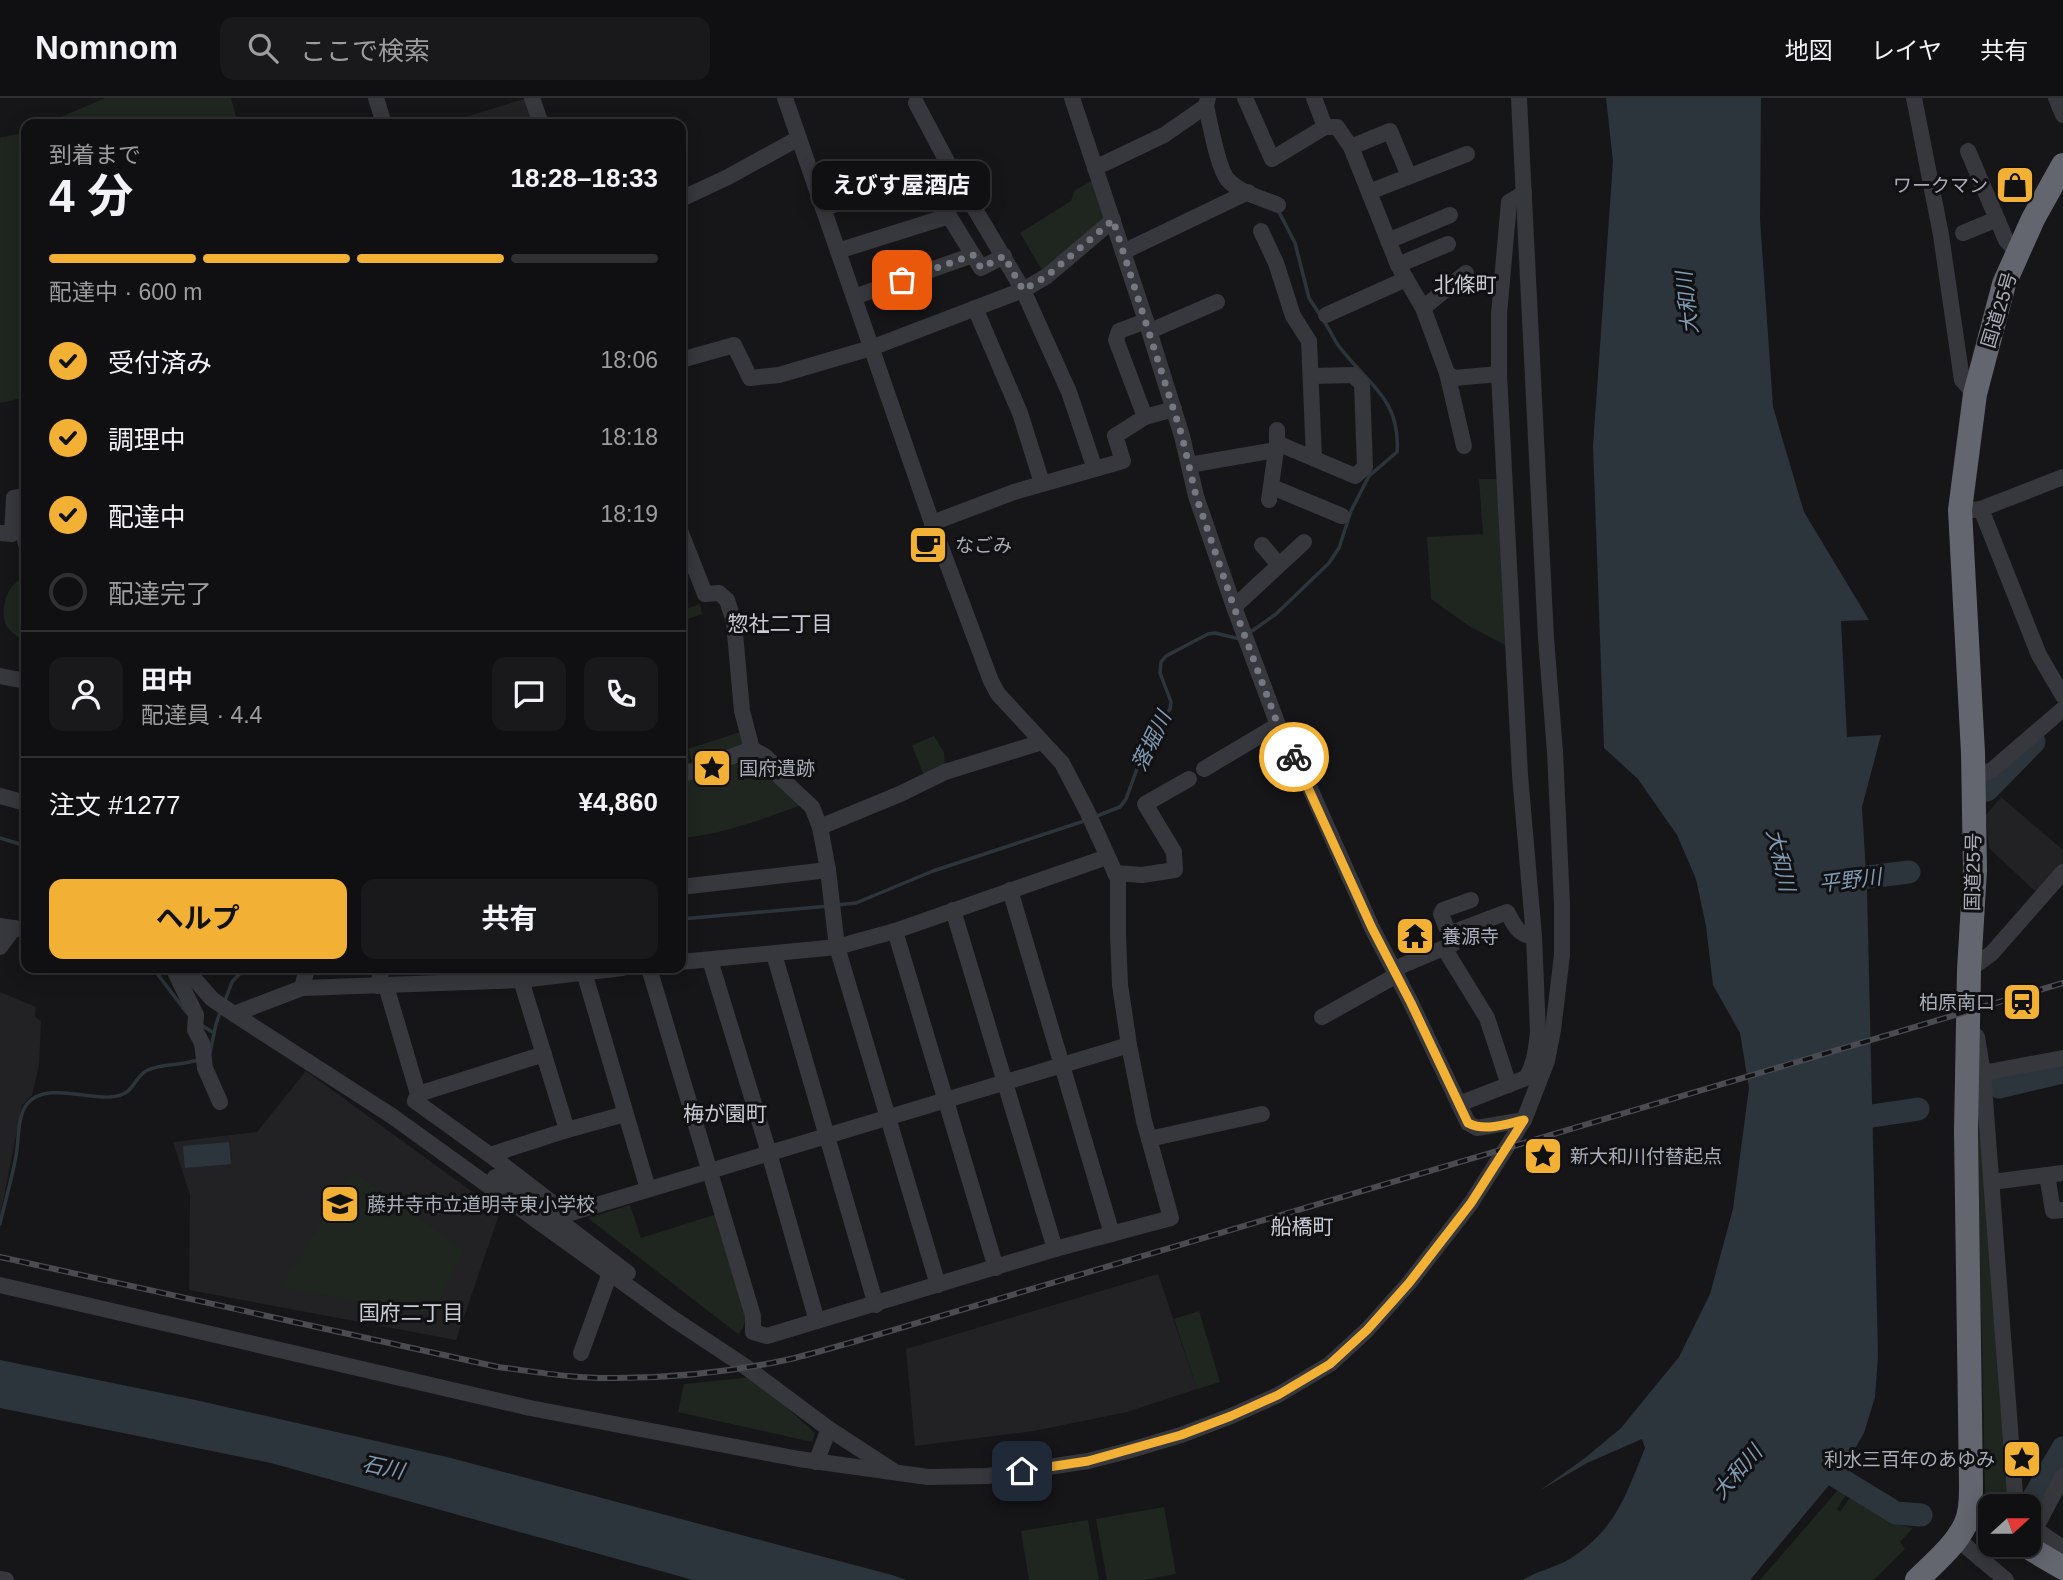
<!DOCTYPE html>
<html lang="ja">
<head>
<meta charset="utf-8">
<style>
	:root { --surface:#101012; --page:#19191b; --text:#f1f3f6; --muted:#9c9d9f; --line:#303032; --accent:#f2b134 }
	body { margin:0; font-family:Helvetica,"Noto Sans JP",sans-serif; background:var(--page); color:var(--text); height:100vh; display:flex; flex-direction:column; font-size:26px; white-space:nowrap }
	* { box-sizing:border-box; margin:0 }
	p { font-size:23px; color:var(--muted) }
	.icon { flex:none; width:38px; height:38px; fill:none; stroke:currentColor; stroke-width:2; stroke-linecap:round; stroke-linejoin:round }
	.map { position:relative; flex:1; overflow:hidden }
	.sheet { position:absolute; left:21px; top:21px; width:665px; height:854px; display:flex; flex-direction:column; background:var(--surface); border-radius:14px; box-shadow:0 4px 18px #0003,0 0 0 2px var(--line) }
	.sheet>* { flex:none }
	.needle { width:46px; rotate:69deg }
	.controls { position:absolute; left:1978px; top:1396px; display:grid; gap:14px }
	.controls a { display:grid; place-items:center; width:63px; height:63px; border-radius:14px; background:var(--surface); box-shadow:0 4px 18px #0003,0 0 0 2px var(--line); font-size:35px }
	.pin { position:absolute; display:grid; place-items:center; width:60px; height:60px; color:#fff; margin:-30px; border-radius:14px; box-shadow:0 4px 10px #0006 }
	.courier { position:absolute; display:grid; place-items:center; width:70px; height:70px; margin:-35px; border:5px solid #f2b134; border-radius:50%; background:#fff; color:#222; box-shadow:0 2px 9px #0007 }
	.bubble { position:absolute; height:49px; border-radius:14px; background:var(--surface); box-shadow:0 4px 18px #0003,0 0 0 2px var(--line); font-size:23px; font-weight:700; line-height:49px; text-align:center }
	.summary em { font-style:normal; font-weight:700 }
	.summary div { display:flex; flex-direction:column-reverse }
	.summary { display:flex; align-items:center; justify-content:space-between; height:119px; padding:0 28px }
	h1 { font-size:46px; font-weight:700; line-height:52px }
	.bar { display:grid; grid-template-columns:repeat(4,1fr); gap:10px 7px; align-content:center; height:84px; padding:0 28px }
	.bar i { height:9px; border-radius:5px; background:var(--line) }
	.bar .selected { background:var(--accent) }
	.bar p { grid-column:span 4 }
	.line { display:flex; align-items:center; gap:18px; padding:0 28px; border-top:2px solid var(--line) }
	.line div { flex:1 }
	.round { display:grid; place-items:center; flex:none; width:74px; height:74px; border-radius:14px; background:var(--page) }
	ol { padding:0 28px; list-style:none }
	li { display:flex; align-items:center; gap:21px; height:77px }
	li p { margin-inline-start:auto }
	li .icon { padding:7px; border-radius:50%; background:var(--accent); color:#111; stroke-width:4 }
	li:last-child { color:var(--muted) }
	li i { width:38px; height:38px; border:4px solid var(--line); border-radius:50% }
	.cta { display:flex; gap:14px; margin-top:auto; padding:14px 28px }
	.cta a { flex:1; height:80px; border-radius:14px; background:var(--accent); color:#111; font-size:28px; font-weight:700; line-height:80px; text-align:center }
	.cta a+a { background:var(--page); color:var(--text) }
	header { display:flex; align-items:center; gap:42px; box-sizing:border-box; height:98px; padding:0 35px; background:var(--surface); border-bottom:2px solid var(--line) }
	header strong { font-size:33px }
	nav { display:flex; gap:38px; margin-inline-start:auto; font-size:24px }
	.search { width:490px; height:63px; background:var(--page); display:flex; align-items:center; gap:18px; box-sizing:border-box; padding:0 24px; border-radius:14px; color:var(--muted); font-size:26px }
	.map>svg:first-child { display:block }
	.built { fill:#222225 }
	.green { fill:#1e261f }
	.water { fill:#2c353c }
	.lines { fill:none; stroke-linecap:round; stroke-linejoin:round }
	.stream { stroke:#2c353c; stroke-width:3.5 }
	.river { stroke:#2c353c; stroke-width:23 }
	.minor { stroke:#37383d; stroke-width:16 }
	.highway { stroke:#63666e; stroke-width:24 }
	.rail-casing { stroke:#4a4c52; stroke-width:6 }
	.rail { stroke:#111113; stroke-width:3.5; stroke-dasharray:10; stroke-linecap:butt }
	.done { stroke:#757880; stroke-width:7; stroke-dasharray:0 12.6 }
	.route { stroke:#f2b134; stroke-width:9 }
	.labels { text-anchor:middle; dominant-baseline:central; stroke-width:6; stroke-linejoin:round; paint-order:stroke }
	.poi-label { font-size:19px; fill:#a8adb8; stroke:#111113; text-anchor:start }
	.street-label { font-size:19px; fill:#a8adb8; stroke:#111113 }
	.neighbourhood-label { font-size:21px; fill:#c9ccd4; stroke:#111113 }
	.water-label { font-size:21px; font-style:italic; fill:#7f9bb3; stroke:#111113 }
</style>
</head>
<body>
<header>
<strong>Nomnom</strong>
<div class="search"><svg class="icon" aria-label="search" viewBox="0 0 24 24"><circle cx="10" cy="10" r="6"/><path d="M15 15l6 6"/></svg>ここで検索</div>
<nav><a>地図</a><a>レイヤ</a><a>共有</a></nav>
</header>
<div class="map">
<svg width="2063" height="1482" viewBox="0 0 2063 1482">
	<rect width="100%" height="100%" fill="#161618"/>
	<!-- built -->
	<g class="built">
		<polygon points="527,0 535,26 461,26 459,21"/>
		<polygon points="2001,699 2063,752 2063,767 2038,796 1989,750 1986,717"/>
		<polygon points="0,894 36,909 35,919 41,923 39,967 32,997 22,1007 0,1118"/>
		<polygon points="306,973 500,1114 456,1242 189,1192 190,1097 173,1044 257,1034"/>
		<polygon points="1158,1176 1197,1291 1127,1314 1034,1333 915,1348 906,1251"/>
	</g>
	<!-- green -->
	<g class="green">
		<polygon points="105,0 231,0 238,26 45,26"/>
		<polygon points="26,34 26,299 0,305 0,40"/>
		<polygon points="1093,82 1106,120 1043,174 1020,135 1071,103 1075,92"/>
		<polygon points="1479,381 1497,381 1507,548 1469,528 1431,501 1427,439 1483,436"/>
		<path d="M 26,478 L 26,544 C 18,539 10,534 5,526 C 0,506 8,486 26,478 Z"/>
		<polygon points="700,506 702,516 685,522 687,538 681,539 681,513"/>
		<polygon points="681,626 690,667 681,670"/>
		<polygon points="743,633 748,649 693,670 688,651"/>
		<polygon points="934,638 944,654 945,671 924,678 912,647"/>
		<path d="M 750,656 L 764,663 L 804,706 C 763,721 724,736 681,740 L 681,680 Z"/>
		<polygon points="1979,977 2013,1409 1991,1409 1986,1401 1985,1391 1978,1058"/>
		<polygon points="354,1074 464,1152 432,1216 280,1189"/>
		<polygon points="630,1107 641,1140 717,1116 747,1215 743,1230 738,1236 588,1120"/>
		<polygon points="1199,1213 1220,1284 1197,1291 1174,1221"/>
		<polygon points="753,1279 815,1335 812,1344 678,1314 684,1286"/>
		<polygon points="1838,1392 1847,1395 1837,1411 1840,1414 1851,1398 1895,1426 1913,1430 1900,1444 1905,1451 1874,1482 1760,1482"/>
		<polygon points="1164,1409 1176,1476 1144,1482 1107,1482 1096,1421"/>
		<polygon points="1088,1422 1099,1482 1029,1482 1021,1433"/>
	</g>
	<!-- water -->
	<g class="water">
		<path d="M 1606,0 L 1761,0 L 1760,121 L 1773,309 L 1804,414 L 1869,522 L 1841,523 L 1847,639 L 1881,637 L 1862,709 L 1867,792 L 1878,1258 L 1875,1299 L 1864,1335 L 1845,1368 L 1750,1482 L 1523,1482 C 1537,1473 1554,1470 1568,1462 C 1616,1432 1625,1399 1645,1350 L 1642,1341 L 1587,1365 L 1539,1393 L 1585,1360 L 1621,1330 L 1679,1259 L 1710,1196 L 1733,1111 L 1749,990 L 1740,935 L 1713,887 L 1706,828 L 1696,781 L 1677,737 L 1638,681 L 1604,650 L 1593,348 L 1613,63 Z"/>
		<polygon points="229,1044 231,1066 185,1070 183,1048"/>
		<polygon points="0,1262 191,1301 451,1360 892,1477 906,1482 693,1482 271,1365 0,1310"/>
	</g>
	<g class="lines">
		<!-- stream -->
		<g class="stream">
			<polyline points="1278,112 1295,145 1309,200 1320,217"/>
			<path d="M 1249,535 L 1276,516 L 1329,465 L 1339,450 L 1351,413 L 1369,378 L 1397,354 C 1401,300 1366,285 1338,247 C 1333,239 1329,231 1324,223"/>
			<polyline points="1094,719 1120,709 1126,701 1138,668 1155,634 1170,611 1171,604 1160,575 1161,564 1166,558 1208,536 1215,535 1240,541"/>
			<polyline points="0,740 26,748"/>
			<polyline points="836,807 856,805 933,773 1087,722"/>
			<polyline points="681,821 829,808"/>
			<polyline points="153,870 187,915"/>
			<polyline points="224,905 232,884 245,870"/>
			<polyline points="201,927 214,935"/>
			<polyline points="210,955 216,926 221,912"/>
			<path d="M 0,1126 C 5,1103 12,1081 16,1058 C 19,1042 17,1019 27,1006 C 45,984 86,1001 110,999 C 137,997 131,980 148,972 C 163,965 184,968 200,961"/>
		</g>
		<!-- river -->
		<g class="river">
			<polyline points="1987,692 2034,644"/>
			<polyline points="1835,783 1909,774"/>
			<polyline points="1999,989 2063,974"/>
			<polyline points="1844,1022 1918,1011"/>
			<polyline points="1811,1363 1896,1415 1921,1417"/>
			<polyline points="2028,1409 2063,1350"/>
		</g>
		<!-- minor -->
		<g class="minor">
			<polyline points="376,0 384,26"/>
			<polyline points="532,0 541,26"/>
			<polyline points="1072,0 1146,223 1182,338 1196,398 1234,509 1278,627 1308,686 1372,830 1411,905 1468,1025 1477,1030 1524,1022"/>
			<path d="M 1208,0 L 1206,8 C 1210,25 1218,71 1228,82 C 1240,95 1262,100 1278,107"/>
			<polyline points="1245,0 1272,61 1325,29"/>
			<polyline points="1314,0 1325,29 1337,29 1351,49 1398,167 1423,210 1447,275 1454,280 1499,276"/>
			<polyline points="1914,0 1941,137 1962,282 1975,296"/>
			<polyline points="2056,0 2063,17"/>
			<polyline points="916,5 951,71 1023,192 1069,294 1095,371"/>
			<polyline points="1351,49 1390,33 1409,78"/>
			<polyline points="1968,53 2006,142 2018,155"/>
			<polyline points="1095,70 1164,37 1206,8"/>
			<polyline points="1369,94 1467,56"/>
			<polyline points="1524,95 1509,104 1499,216 1499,276 1520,677 1534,839 1538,934 1549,953"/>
			<polyline points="681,101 728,79 799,40"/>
			<polyline points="823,110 951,71"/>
			<polyline points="1261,133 1276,165 1293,218 1309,243 1314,360"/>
			<polyline points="1963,135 1997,121"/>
			<polyline points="1388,143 1450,117"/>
			<polyline points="838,153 949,118 981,170 1004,158"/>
			<polyline points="1123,154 1248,94"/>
			<polyline points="1398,167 1448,146"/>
			<polyline points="854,199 973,157"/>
			<polyline points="975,210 1020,315 1042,385"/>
			<polyline points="1423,210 1466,175"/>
			<polyline points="1326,217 1406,181"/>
			<polyline points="1150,233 1217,204"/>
			<polyline points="681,262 734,247 750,280 779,277 871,250 1023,192 1047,178 1113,122"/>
			<polyline points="1447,275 1464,348"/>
			<polyline points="1145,319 1116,242 1119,233 1146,223"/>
			<polyline points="1277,345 1355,378 1365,369 1362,286 1353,277 1311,278"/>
			<polyline points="1189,367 1276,352"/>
			<polyline points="1272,389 1342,418"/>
			<polyline points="1269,402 1277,345 1277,332"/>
			<polyline points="1981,411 2039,557 2063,598"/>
			<polyline points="1973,412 1981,411 2063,379"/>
			<polyline points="932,425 1014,394 1123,363 1115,338 1145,319 1174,311"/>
			<polyline points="0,435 12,436 14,400 26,398"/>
			<polyline points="681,435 705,496 719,495 727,502 734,524 742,613 752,651 765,658 774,667 780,679 812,709 820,729 828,772 837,849 938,1187"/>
			<polyline points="25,441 26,446"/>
			<polyline points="1262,447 1279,467"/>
			<polyline points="1234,509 1304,444"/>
			<polyline points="0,578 26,583"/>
			<polyline points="1204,671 1278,627"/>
			<polyline points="681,677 752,651"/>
			<polyline points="1974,679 1992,672 2063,611"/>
			<polyline points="0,698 26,705"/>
			<polyline points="820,729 900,696 945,674 1042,644"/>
			<polyline points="1115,775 1142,777 1175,772 1174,754 1145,706 1189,681"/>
			<polyline points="681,789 828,772"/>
			<polyline points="1010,792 1112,1136"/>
			<polyline points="953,812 1055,1151"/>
			<polyline points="0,828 26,832"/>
			<polyline points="895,833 996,1170"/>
			<path d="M 1449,836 L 1507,814 C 1515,828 1517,836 1534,839"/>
			<polyline points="0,849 14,830"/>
			<polyline points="1444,850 1487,920 1509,987"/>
			<polyline points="774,856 876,1207"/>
			<polyline points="710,862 769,1055 817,1223"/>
			<polyline points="681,864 837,849 895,833 1107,759"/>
			<polyline points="185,870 212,901 234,916 392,1018 672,1220 746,1269 829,1331 892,1372"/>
			<polyline points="649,870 753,1218 753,1234 767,1238 1055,1151 1171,1120 1144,1023 1129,947 1120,887 1118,836 1118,781 1087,713 1062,665 998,596 991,583 932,425 785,0"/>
			<polyline points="1394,871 1453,846 1441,816 1443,812 1471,802"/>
			<polyline points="1969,872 1992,855 2063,774"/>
			<polyline points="584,874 648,1091"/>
			<polyline points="176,876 196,917 195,932 202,945 205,970 220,1004"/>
			<polyline points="521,882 567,1032"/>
			<polyline points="378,888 382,870"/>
			<polyline points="386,888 418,996 415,1003 490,1057 567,1116 562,1124"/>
			<polyline points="302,890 307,870"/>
			<polyline points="234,916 302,890 521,882 622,870"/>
			<polyline points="1322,919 1397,877"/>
			<polyline points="1975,937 1977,939 1983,975 2016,1409"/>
			<polyline points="1983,975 2063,960"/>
			<polyline points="418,996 544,956"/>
			<path d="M 1459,1006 L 1526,980 C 1535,966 1536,950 1538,934"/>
			<polyline points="1149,1041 1262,1016"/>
			<polyline points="490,1057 567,1032 625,1016"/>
			<polyline points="2047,1077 2053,1113 2063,1112"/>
			<polyline points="495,1079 561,1124 628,1175"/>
			<polyline points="1992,1084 2063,1075"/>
			<polyline points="567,1116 1129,947"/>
			<polyline points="0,1187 530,1310 799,1361 928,1379 988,1378 1088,1363 1127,1353 1181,1337 1231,1318 1278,1297 1330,1266 1367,1232 1409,1185 1471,1105 1524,1022 1547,963 1553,932 1562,857 1562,806 1555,654 1546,540 1519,0"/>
			<polyline points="581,1255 610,1175"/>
			<polyline points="816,1364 829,1331"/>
			<polyline points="2028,1426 2063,1450"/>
			<polyline points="2035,1431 2063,1378"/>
			<polyline points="1956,1440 2006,1482"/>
			<polyline points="0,1481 6,1482"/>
		</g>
		<!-- highway -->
		<g class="highway">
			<polyline points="1969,1415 1990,1428"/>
			<polyline points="2024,1447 2063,1470"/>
			<path d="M 1917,1482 C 1935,1464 1964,1441 1969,1415 C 1971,1406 1971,1396 1971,1387 L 1966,1033 L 1969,872 L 1975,772 L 1973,655 L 1960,412 L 1975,296 L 2004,186 L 2033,121 L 2063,67"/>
		</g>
		<!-- rail casing -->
		<g class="rail-casing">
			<path id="rail" d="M 0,1159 L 498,1269 C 537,1274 576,1281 616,1280 C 673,1280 730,1274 786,1262 C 808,1257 831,1250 853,1244 L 2063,885"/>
		</g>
		<!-- rail -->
		<use href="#rail" class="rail"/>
	</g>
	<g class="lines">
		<!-- done -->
		<polyline class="done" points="902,182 973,157 981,170 1004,158 1023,192 1047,178 1113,122 1182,338 1196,398 1234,509 1278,627 1294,659"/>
		<!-- route -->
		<path class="route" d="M 1022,1373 L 1088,1363 L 1181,1337 L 1231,1318 L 1278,1297 L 1330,1266 L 1367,1232 L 1409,1185 L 1471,1105 L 1524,1022 C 1505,1026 1485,1034 1468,1025 L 1411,905 L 1372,830 L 1294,659"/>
	</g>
	<!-- icons -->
	<defs>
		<g id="shop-square" transform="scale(2.0125)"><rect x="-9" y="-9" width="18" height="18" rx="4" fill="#f2b134" stroke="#111113"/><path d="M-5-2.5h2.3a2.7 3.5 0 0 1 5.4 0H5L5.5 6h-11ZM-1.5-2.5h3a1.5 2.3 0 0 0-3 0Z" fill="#111"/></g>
		<g id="cafe-square" transform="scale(2.0125)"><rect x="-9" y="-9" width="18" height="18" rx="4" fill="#f2b134" stroke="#111113"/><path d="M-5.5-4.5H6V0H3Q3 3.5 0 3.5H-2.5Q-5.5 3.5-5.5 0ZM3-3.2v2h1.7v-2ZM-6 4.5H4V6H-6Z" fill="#111"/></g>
		<g id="sight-square" transform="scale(2.0125)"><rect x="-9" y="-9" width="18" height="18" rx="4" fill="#f2b134" stroke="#111113"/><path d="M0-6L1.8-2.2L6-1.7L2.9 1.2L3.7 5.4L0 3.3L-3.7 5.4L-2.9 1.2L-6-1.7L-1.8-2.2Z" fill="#111"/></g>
		<g id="temple-square" transform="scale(2.0125)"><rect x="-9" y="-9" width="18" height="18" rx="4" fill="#f2b134" stroke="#111113"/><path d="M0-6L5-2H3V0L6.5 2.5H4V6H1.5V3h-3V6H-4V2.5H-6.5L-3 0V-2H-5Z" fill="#111"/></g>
		<g id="station-square" transform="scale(2.0125)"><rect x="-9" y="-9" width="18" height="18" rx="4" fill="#f2b134" stroke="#111113"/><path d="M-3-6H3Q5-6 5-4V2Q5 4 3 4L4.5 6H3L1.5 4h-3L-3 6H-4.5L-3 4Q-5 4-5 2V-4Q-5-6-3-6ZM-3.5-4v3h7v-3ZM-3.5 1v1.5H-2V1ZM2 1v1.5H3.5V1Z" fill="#111"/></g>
		<g id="school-square" transform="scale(2.0125)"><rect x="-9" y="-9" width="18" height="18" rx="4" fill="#f2b134" stroke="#111113"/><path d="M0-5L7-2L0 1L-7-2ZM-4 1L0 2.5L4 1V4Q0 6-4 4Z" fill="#111"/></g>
	</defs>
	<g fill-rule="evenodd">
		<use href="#shop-square" x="2015" y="87"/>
		<use href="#cafe-square" x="928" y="447"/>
		<use href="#sight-square" x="712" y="670"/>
		<use href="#temple-square" x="1415" y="838"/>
		<use href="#station-square" x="2022" y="904"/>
		<use href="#sight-square" x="1543" y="1058"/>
		<use href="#school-square" x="340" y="1106"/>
		<use href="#sight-square" x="2022" y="1361"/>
	</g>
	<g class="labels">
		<!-- poi labels -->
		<g class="poi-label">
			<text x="1988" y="87" text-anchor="end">ワークマン</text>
			<text x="955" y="447">なごみ</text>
			<text x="739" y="670">国府遺跡</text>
			<text x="1442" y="838">養源寺</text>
			<text x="1995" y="904" text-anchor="end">柏原南口</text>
			<text x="1570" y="1058">新大和川付替起点</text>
			<text x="367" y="1106">藤井寺市立道明寺東小学校</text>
			<text x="1995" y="1361" text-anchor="end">利水三百年のあゆみ</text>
		</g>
		<!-- street labels -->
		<g class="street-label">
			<text transform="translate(1999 212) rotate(-73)">国道25号</text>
			<text transform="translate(1973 774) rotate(-89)">国道25号</text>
		</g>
		<!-- neighbourhood labels -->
		<g class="neighbourhood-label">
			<text x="1465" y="186">北條町</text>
			<text x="780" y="525">惣社二丁目</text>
			<text x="725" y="1015">梅が園町</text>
			<text x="1302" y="1128">船橋町</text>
			<text x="411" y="1214">国府二丁目</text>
		</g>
		<!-- water labels -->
		<g class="water-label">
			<text transform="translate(1687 205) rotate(-96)">大和川</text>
			<text transform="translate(1151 643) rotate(-64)">落堀川</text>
			<text transform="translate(1781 762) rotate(77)">大和川</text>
			<text transform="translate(1850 782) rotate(-7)">平野川</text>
			<text transform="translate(383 1369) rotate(12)">石川</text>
			<text transform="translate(1737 1374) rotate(-49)">大和川</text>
		</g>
	</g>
</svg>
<div class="controls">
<a><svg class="needle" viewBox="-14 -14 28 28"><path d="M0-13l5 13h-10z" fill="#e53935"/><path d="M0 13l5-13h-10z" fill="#9c9d9f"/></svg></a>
</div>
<div class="pin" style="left:902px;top:182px;background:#ea580c"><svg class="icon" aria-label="bag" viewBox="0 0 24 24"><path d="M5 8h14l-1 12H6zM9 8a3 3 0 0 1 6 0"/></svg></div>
<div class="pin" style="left:1022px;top:1373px;background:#1f2937"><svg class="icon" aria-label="home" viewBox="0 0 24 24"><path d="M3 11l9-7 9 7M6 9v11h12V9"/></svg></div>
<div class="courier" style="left:1294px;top:659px"><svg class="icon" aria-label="bike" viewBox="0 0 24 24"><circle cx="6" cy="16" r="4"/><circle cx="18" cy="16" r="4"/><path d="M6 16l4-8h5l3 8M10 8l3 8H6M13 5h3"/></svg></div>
<div class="bubble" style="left:812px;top:63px;width:178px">えびす屋酒店</div>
<section class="sheet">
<div class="summary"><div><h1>4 分</h1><p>到着まで</p></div><em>18:28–18:33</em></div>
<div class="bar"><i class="selected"></i><i class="selected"></i><i class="selected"></i><i></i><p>配達中 · 600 m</p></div>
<ol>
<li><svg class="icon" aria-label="check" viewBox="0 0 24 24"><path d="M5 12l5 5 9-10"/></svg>受付済み<p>18:06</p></li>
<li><svg class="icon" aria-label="check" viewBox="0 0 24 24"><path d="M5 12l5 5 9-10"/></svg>調理中<p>18:18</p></li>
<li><svg class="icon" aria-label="check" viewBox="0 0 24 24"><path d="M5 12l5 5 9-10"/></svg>配達中<p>18:19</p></li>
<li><i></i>配達完了</li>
</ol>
<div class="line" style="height:126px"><a class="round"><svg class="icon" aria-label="person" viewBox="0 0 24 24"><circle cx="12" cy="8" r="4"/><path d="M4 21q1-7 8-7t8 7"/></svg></a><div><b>田中</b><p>配達員 · 4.4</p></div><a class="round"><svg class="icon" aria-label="chat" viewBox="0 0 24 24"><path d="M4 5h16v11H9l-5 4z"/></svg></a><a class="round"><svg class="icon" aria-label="phone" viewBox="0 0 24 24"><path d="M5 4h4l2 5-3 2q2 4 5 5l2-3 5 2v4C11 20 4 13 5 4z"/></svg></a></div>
<div class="line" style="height:91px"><div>注文 #1277</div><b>¥4,860</b></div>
<div class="cta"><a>ヘルプ</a><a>共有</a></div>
</section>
</div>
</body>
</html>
